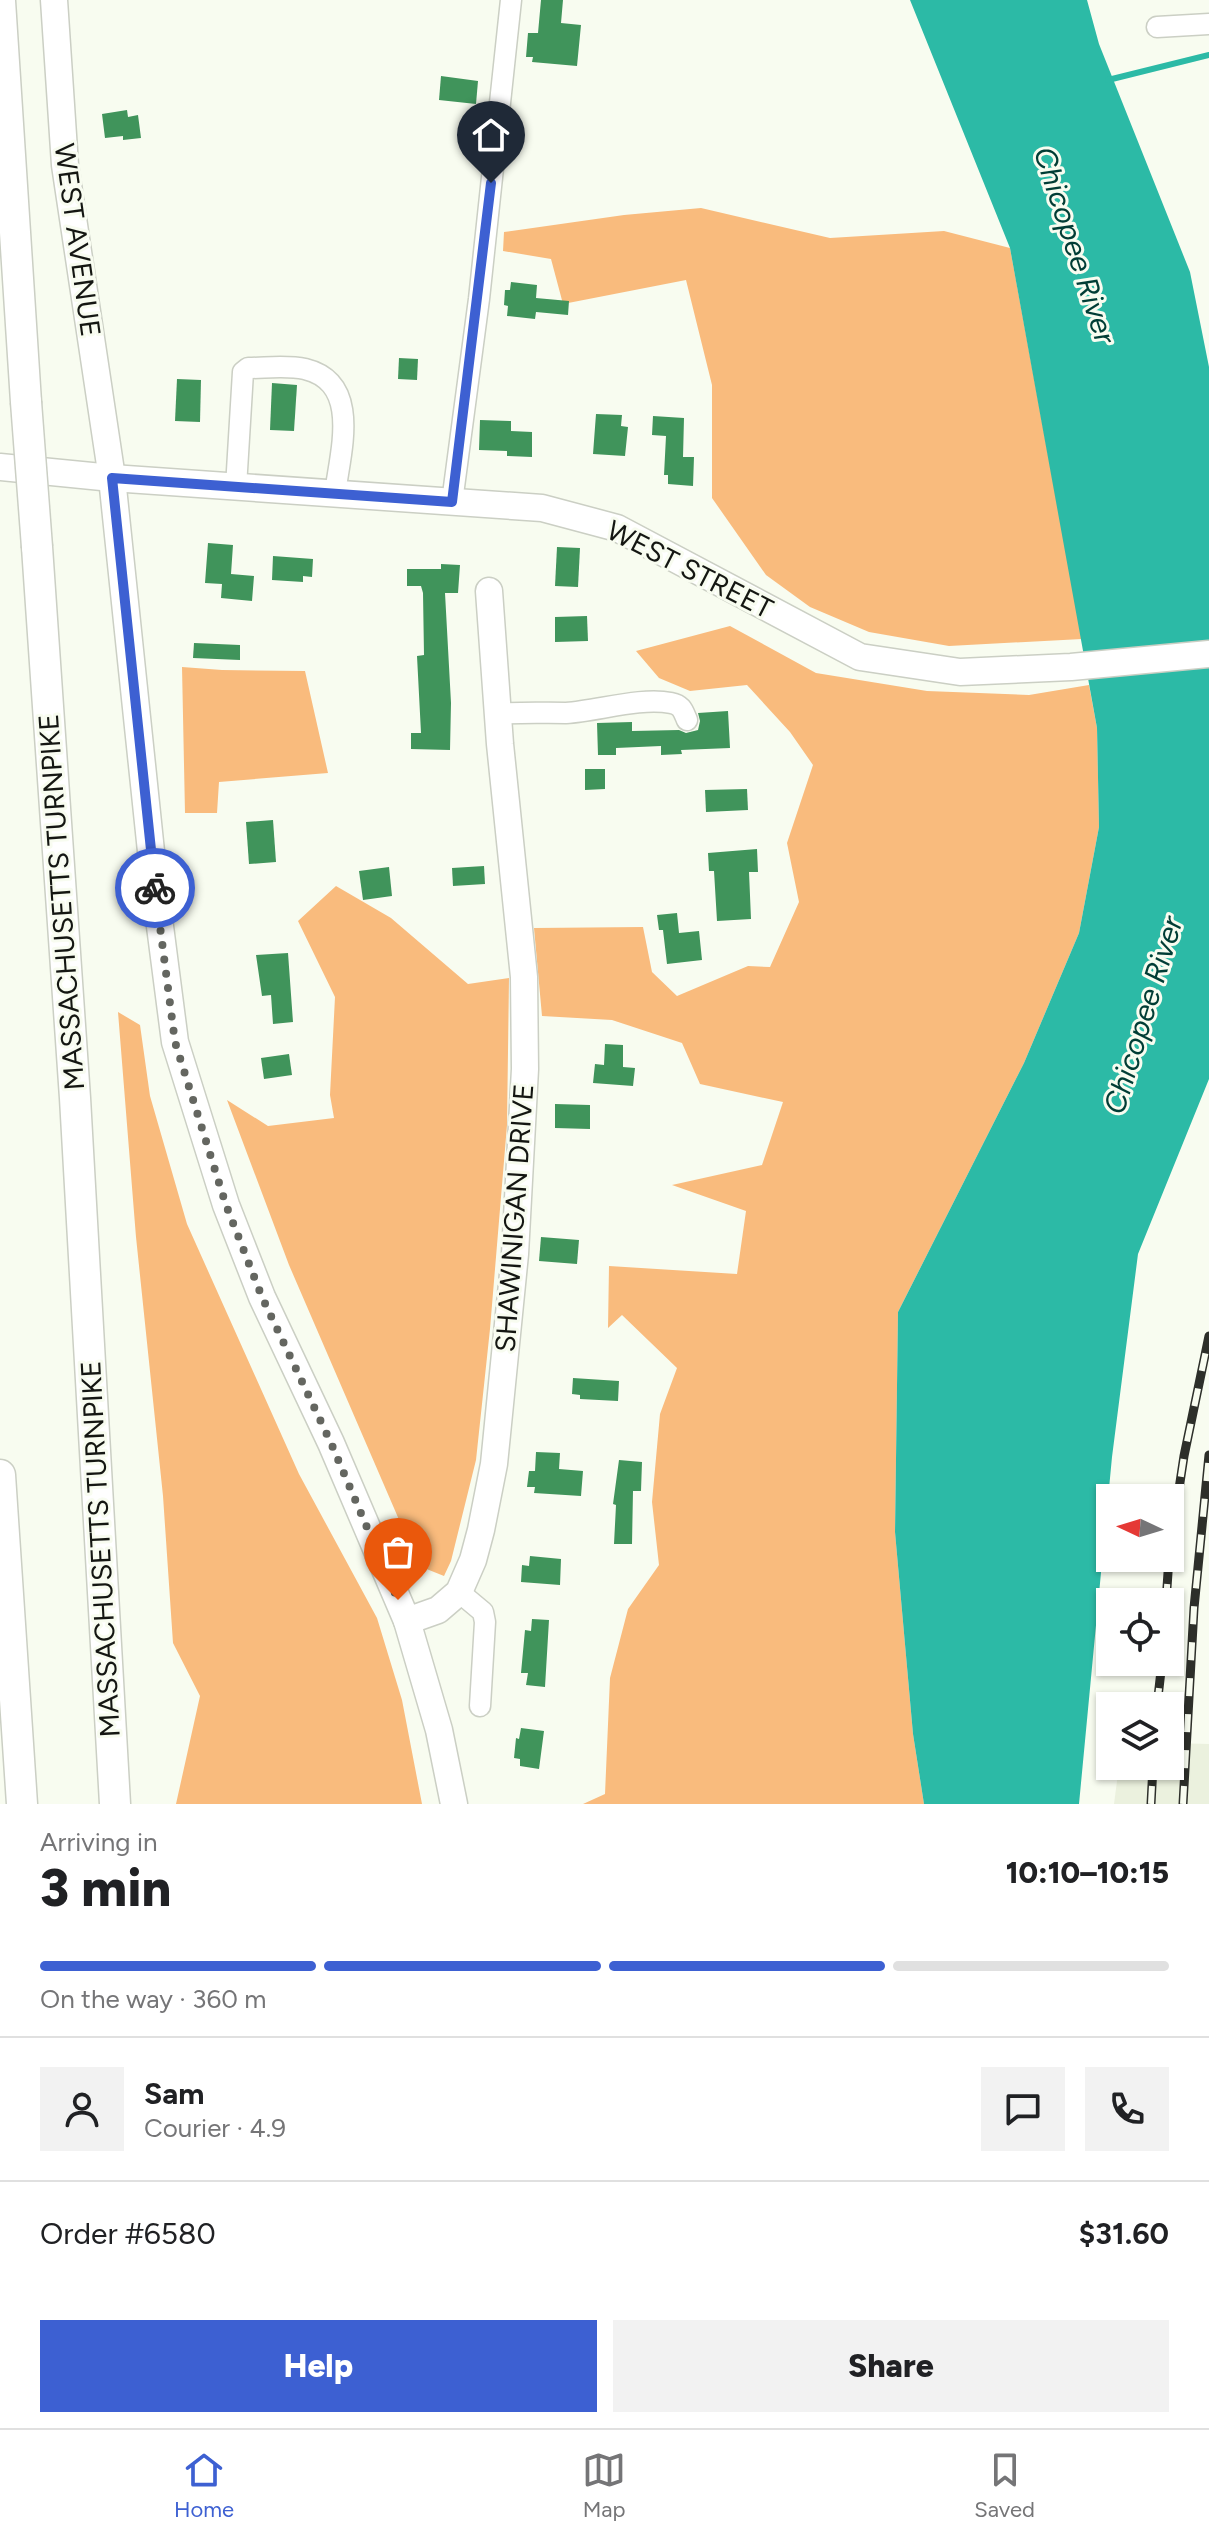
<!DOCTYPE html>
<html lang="en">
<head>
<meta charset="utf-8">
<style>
	:root { --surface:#fff; --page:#f2f2f2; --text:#202124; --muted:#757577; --line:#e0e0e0; --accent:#3d60d2 }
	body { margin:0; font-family:Figtree,sans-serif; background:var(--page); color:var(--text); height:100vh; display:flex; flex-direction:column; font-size:30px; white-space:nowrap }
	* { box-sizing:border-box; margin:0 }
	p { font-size:26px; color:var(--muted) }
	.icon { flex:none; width:44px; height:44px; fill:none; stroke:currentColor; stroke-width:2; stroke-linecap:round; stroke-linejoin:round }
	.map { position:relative; height:1804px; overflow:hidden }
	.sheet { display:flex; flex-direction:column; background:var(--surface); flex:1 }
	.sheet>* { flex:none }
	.needle { width:52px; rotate:274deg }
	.buttons { position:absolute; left:1096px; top:1484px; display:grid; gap:16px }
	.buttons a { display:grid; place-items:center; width:88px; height:88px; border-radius:0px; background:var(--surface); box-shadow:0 2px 6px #0004; font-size:40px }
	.pin { position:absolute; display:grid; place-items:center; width:68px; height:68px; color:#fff; margin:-82px -34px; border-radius:50% 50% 50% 0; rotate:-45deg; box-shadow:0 0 8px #0007 }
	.pin .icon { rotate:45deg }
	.courier { position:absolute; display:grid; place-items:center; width:80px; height:80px; margin:-40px; border:6px solid #3d60d2; border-radius:50%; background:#fff; color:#222; box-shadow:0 2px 10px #0007 }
	.headline em { font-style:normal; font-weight:800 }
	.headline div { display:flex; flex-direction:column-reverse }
	.headline { display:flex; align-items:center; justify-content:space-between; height:136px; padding:0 40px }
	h1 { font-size:52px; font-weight:800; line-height:60px }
	.bar { display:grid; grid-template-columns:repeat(4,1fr); gap:12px 8px; align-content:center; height:96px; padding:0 40px }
	.bar i { height:10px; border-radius:6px; background:var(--line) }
	.bar .on { background:var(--accent) }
	.bar p { grid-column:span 4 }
	.line { display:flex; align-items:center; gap:20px; padding:0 40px; border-top:2px solid var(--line) }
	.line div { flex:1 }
	.round { display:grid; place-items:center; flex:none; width:84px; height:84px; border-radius:0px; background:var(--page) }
	.primary-button { display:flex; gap:16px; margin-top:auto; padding:16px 40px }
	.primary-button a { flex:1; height:92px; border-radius:0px; background:var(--accent); color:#fff; font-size:32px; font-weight:800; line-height:92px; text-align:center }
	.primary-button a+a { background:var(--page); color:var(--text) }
	.tabs { display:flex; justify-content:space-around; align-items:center; height:112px; border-top:2px solid var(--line); background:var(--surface); font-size:22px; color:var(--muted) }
	.tabs a { display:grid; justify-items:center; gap:4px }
	.tabs .on { color:var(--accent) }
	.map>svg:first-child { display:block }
	.built { fill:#ebf1de }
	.green { fill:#f9bb7d }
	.water { fill:#2cbaa6 }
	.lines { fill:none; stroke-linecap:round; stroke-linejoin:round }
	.stream { stroke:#2cbaa6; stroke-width:6 }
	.building { fill:#40945b }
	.minor-casing { stroke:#cbcfc4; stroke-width:23 }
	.major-casing { stroke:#cbcfc4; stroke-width:29 }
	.highway-casing { stroke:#cbcfc4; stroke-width:33 }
	.minor { stroke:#fff; stroke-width:20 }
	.major { stroke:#fff; stroke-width:26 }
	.highway { stroke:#fff; stroke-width:30 }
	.rail-casing { stroke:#2d2f2a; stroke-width:9 }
	.rail { stroke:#f8fcf0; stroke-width:6; stroke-dasharray:18; stroke-linecap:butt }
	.highway-bridge-casing { stroke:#cbcfc4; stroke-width:33; stroke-linecap:butt }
	.highway-bridge { stroke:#fff; stroke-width:30 }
	.done { stroke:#646660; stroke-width:8; stroke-dasharray:0 14.4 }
	.route { stroke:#3d60d2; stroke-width:10 }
	.labels { text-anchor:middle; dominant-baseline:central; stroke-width:6; stroke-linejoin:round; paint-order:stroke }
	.street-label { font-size:28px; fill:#141612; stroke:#f8fcf0 }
	.water-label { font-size:30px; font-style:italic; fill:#003d35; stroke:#f8fcf0 }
</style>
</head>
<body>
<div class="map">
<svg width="1209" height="1804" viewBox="0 0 1209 1804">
	<rect width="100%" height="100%" fill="#f8fcf0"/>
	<!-- built -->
	<polygon class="built" points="1170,1743 1209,1744 1209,1804 1114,1804 1119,1766 1170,1766"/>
	<!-- green -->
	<g class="green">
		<polygon points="701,208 830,238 944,231 1010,248 1082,639 949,646 869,632 810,607 766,575 712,498 712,385 686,280 563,304 551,259 503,251 504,232 624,215"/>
		<polygon points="730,626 816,673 927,691 1029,695 1089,685 1097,728 1099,827 1079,933 1024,1063 898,1312 895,1532 913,1734 924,1804 583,1804 605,1794 610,1678 628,1609 659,1565 652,1502 660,1414 677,1368 622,1315 608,1328 609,1266 737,1274 746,1211 672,1185 762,1165 783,1102 700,1084 682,1043 612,1020 542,1016 534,928 643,927 652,972 677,996 748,966 770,967 799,902 787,843 813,765 790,732 747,685 690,691 659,678 636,651"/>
		<polygon points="182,667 222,670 305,671 328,773 219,782 217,813 185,813"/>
		<polygon points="336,886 391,918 468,984 509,978 507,1125 490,1329 476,1460 451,1561 444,1576 419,1566 289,1265 227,1100 268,1126 334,1118 330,1095 335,997 298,921"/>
		<polygon points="118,1012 140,1025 150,1096 187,1224 299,1474 377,1618 402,1700 422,1804 176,1804 200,1696 173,1643 163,1496 136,1237"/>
	</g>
	<!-- water -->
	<polygon class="water" points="910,0 1087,0 1099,44 1190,272 1209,367 1209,1079 1138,1254 1112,1457 1079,1804 924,1804 913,1734 895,1532 898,1312 1024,1063 1079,933 1099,827 1097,728 1010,248"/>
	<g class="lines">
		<!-- stream -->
		<polyline class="stream" points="1108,80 1209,55"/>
	</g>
	<!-- building -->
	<g class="building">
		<polygon points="541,0 563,0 561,23 581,25 577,66 532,62 533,57 526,57 528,33 538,33"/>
		<polygon points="441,76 478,81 476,104 439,100"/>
		<polygon points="127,110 128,117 138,115 141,138 123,140 123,136 105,138 102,114"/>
		<polygon points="511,282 537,285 536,298 569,301 568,315 536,312 535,319 507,316 508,306 504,305 505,290 510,290"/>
		<polygon points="399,358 418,359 417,380 398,379"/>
		<polygon points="177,379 201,380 200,422 175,421"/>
		<polygon points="272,383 297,385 294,431 270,430"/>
		<polygon points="596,414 622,415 621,426 628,427 625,456 593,454"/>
		<polygon points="653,416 684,418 683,457 694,457 693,486 668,484 668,475 664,475 666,436 652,435"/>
		<polygon points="480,420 511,421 511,431 532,432 532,457 507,456 507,451 479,450"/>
		<polygon points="208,543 233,545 231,574 254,576 252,601 221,598 222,584 205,583"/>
		<polygon points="557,547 580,548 578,587 555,586"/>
		<polygon points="273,556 313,559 312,577 303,576 303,582 272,580"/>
		<polygon points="441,564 460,565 458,593 445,593 451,703 450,750 411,749 411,733 421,733 417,656 424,655 423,593 421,586 407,586 407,569 441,569"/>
		<polygon points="587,616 588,641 555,642 555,617"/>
		<polygon points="194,643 240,645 240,660 193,658"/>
		<polygon points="728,711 730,748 681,750 682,754 661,755 661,746 616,748 616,755 598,755 597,723 632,722 632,731 679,730 686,733 698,730 700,721 698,713"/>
		<polygon points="585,769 605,769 605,789 585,790"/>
		<polygon points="747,789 748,810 706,812 705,790"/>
		<polygon points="273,820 276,862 249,864 246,822"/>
		<polygon points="757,849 758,872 749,872 751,919 717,921 714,871 709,871 708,853"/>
		<polygon points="484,866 485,884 453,886 452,868"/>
		<polygon points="389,867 392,896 363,900 359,871"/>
		<polygon points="677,913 679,933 699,931 702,960 667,964 663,930 659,930 657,915"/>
		<polygon points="288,953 293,1022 273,1024 271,995 262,996 256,955"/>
		<polygon points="605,1044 623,1045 623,1067 635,1068 633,1086 593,1083 595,1064 604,1065"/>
		<polygon points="289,1054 292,1075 264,1079 261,1058"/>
		<polygon points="555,1104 590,1105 590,1129 555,1128"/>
		<polygon points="541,1237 579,1240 577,1264 539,1261"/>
		<polygon points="573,1378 619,1381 618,1401 580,1399 580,1395 572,1394"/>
		<polygon points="536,1452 560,1453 559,1469 583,1471 581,1496 534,1493 535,1487 527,1487 529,1471 535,1471"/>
		<polygon points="619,1460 642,1462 641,1491 633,1491 632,1544 614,1544 616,1505 613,1504"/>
		<polygon points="530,1556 561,1559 560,1585 521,1582 522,1565 529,1566"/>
		<polygon points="532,1619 549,1620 545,1687 526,1685 528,1673 521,1673 525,1630 531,1631"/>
		<polygon points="521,1728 544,1731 539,1769 520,1766 520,1759 514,1758 516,1738 519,1739"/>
	</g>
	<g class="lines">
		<!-- minor casing -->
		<g class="minor-casing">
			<g id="minor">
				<polyline points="1157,27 1209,24"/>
				<path d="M 236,487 L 243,372 L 248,368 C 266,368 287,365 305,369 C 362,383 340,452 335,494"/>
				<polyline points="452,502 479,299 511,0"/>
				<path d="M 498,714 C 521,712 543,713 566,713 C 598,711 640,697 671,703 C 682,705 683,711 687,720"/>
				<polyline points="459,1592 483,1612 485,1622 480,1706"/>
			</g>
		</g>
		<!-- major casing -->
		<g class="major-casing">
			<g id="major">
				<polyline points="54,0 65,165 112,478 154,880 175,1042 226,1205 262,1297 331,1443 407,1621"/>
				<polyline points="0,467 112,478 542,508 617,528 860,657 960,672 1071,667 1209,654"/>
				<polyline points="454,1804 439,1730 407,1621 438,1610 459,1592 473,1560 481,1530 494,1464 515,1254 525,1069 524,977 500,744 489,591"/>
			</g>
		</g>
		<!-- highway casing -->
		<g class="highway-casing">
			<g id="highway">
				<polyline points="0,1 26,402"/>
				<polyline points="37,547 75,1098 115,1804"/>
				<polyline points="0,1475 22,1804"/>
			</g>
		</g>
		<!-- minor -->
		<use href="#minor" class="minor"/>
		<!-- major -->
		<use href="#major" class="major"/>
		<!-- highway -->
		<use href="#highway" class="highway"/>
		<!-- rail casing -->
		<g class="rail-casing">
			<g id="rail">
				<polyline points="1170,1548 1184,1456 1209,1336"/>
				<polyline points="1166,1602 1169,1558"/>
				<polyline points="1157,1706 1162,1662"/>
				<polyline points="1151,1804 1153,1766"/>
				<polyline points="1183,1804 1194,1608 1209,1455"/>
			</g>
		</g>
		<!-- rail -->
		<use href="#rail" class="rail"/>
		<!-- highway-bridge casing -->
		<g class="highway-bridge-casing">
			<polyline id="highway-bridge" points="26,402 37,547"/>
		</g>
		<!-- highway-bridge -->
		<use href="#highway-bridge" class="highway-bridge"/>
	</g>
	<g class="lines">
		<!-- done -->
		<polyline class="done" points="155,888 175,1042 226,1205 262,1297 331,1443 398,1600"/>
		<!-- route -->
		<polyline class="route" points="155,888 112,478 452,502 491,183"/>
	</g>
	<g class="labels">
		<!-- street labels -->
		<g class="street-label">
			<text transform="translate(78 240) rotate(82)">WEST AVENUE</text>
			<text transform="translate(690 569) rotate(27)">WEST STREET</text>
			<text transform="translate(61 902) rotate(-94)">MASSACHUSETTS TURNPIKE</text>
			<text transform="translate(514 1218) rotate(-86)">SHAWINIGAN DRIVE</text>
			<text transform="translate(100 1549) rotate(-93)">MASSACHUSETTS TURNPIKE</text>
		</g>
		<!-- water labels -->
		<g class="water-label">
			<text transform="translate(1075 245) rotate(72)">Chicopee River</text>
			<text transform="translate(1143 1015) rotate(-73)">Chicopee River</text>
		</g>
	</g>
</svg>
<div class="buttons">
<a><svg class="needle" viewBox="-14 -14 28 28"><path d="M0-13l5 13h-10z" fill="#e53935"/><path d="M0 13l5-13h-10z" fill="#757577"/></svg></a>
<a><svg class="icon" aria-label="locate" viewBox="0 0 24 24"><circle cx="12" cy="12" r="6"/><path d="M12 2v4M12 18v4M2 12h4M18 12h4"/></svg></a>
<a><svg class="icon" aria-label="layers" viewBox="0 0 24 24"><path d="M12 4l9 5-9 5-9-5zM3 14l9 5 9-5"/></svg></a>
</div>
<div class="pin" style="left:398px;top:1600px;background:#ea580c"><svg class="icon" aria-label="bag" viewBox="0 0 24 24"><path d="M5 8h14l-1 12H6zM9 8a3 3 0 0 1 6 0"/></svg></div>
<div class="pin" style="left:491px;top:183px;background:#1f2937"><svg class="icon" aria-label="home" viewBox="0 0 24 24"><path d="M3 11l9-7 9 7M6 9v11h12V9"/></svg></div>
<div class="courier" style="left:155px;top:888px"><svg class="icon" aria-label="bike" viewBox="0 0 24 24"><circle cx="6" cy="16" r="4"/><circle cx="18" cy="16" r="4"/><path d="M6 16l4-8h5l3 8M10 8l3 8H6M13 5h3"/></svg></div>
</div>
<section class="sheet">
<div class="headline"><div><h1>3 min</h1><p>Arriving in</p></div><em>10:10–10:15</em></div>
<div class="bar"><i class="on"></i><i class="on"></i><i class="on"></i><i></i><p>On the way · 360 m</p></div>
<div class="line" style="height:144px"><a class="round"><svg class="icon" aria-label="person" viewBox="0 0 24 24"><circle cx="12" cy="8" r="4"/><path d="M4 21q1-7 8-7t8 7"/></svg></a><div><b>Sam</b><p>Courier · 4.9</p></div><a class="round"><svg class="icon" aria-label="chat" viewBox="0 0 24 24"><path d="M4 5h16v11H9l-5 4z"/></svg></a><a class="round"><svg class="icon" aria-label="phone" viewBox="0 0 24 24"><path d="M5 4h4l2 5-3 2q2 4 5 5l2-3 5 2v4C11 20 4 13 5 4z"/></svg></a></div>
<div class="line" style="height:104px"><div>Order #6580</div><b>$31.60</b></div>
<div class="primary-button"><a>Help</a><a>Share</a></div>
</section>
<nav class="tabs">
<a class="on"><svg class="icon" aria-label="home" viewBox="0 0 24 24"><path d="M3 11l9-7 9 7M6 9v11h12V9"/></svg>Home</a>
<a><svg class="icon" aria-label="map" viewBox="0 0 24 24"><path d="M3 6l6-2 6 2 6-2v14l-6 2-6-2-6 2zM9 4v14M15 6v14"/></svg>Map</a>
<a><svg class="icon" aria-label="saved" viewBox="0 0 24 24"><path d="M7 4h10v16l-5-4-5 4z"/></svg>Saved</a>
</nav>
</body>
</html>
